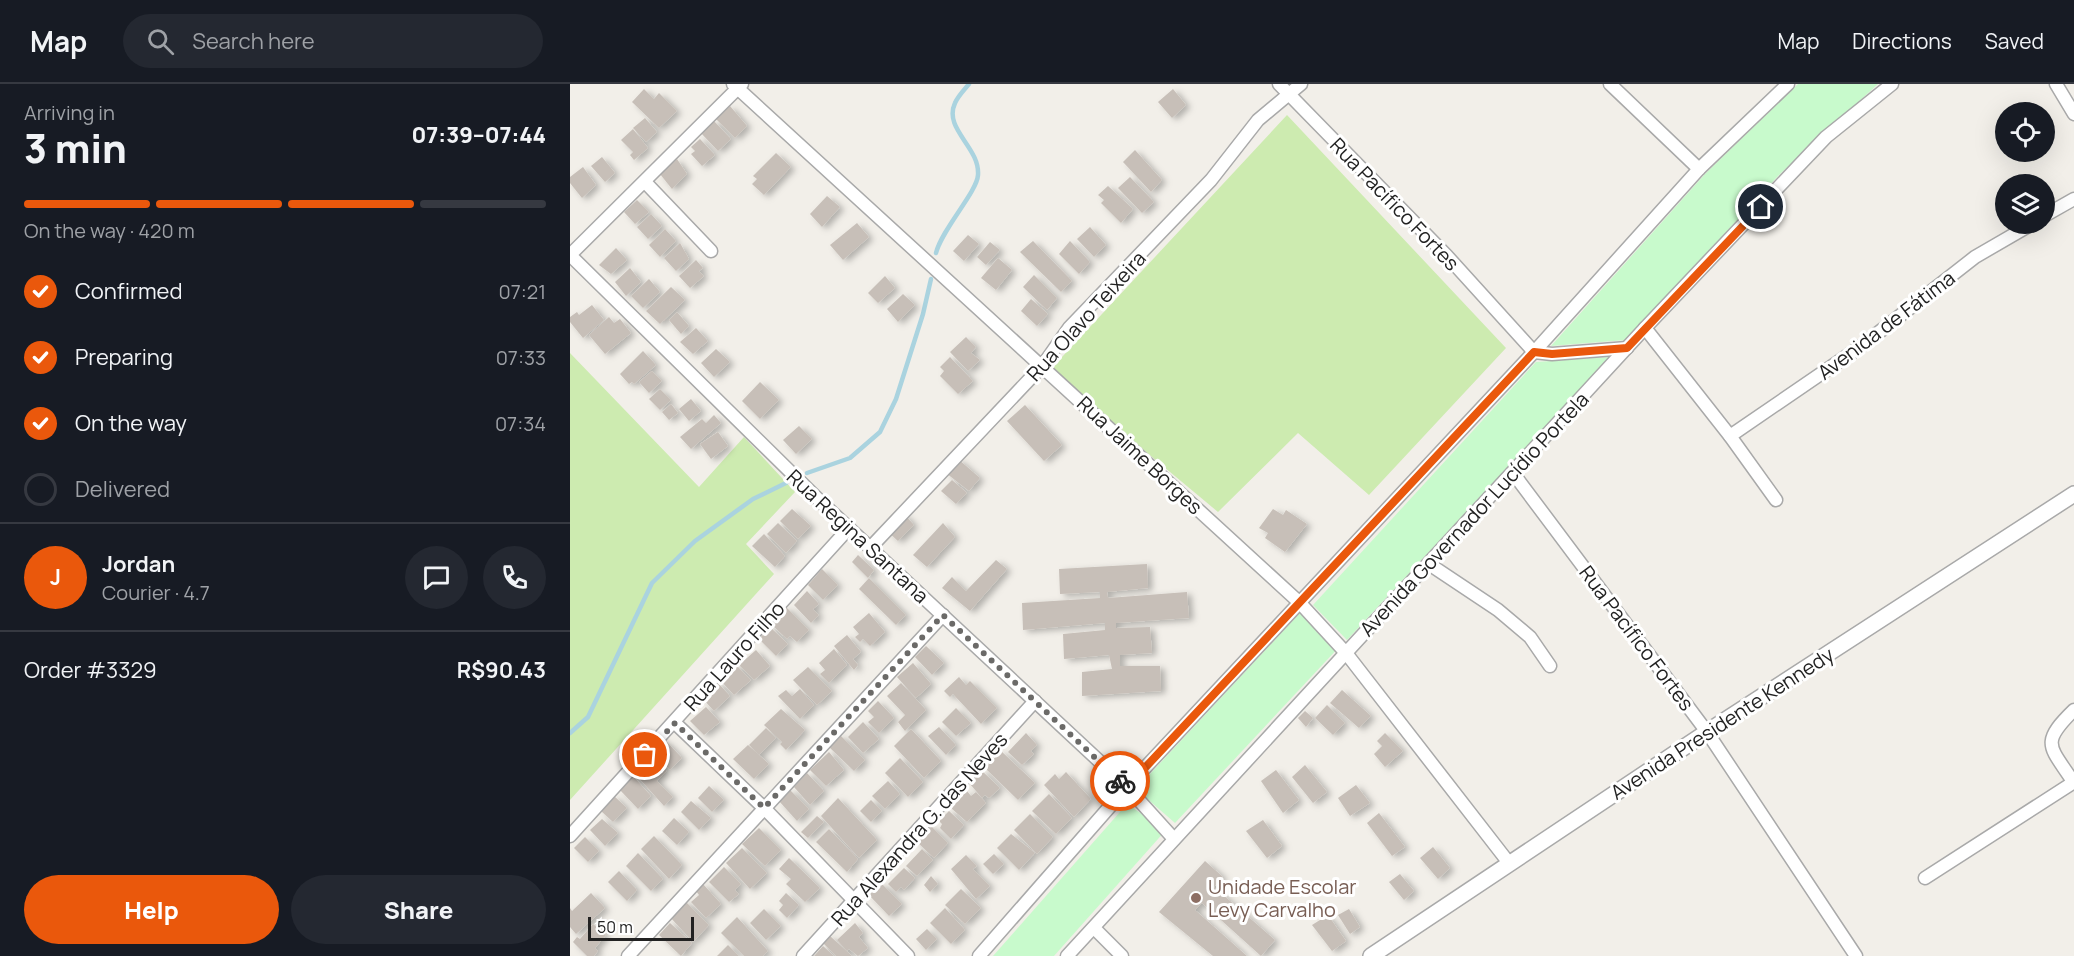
<!DOCTYPE html>
<html lang="en">
<head>
<meta charset="utf-8">
<style>
	:root { --surface:#171b24; --page:#242831; --text:#f1f3f6; --muted:#9ea1a6; --line:#363941; --accent:#ea580c }
	body { margin:0; font-family:Manrope,sans-serif; background:var(--page); color:var(--text); height:100vh; display:flex; flex-direction:column; font-size:22px; white-space:nowrap }
	* { box-sizing:border-box; margin:0 }
	p { font-size:20px; color:var(--muted) }
	.icon { flex:none; width:33px; height:33px; fill:none; stroke:currentColor; stroke-width:2; stroke-linecap:round; stroke-linejoin:round }
	.map { position:relative; flex:1; overflow:hidden }
	.sheet { display:flex; flex-direction:column; background:var(--surface); width:570px }
	.sheet>* { flex:none }
	.tools { position:absolute; left:1425px; top:18px; display:grid; gap:12px }
	.tools a { display:grid; place-items:center; width:60px; height:60px; border-radius:50%; background:var(--surface); box-shadow:0 6px 24px #0002; font-size:30px }
	.scale { position:absolute; left:18px; bottom:15px; width:106px; box-sizing:border-box; padding-left:6px; border:3px solid #222; border-top:0; font-size:16px; line-height:21px; white-space:nowrap; color:#222; -webkit-text-stroke:4px #fff; paint-order:stroke }
	.pin { position:absolute; display:grid; place-items:center; width:51px; height:51px; color:#fff; margin:-26px; border:3px solid #fff; border-radius:50%; box-shadow:0 2px 6px #0007 }
	.courier { position:absolute; display:grid; place-items:center; width:60px; height:60px; margin:-30px; border:4px solid #ea580c; border-radius:50%; background:#fff; color:#222; box-shadow:0 2px 8px #0007 }
	.head em { font-style:normal; font-weight:800 }
	.head div { display:flex; flex-direction:column-reverse }
	.head { display:flex; align-items:center; justify-content:space-between; height:102px; padding:0 24px }
	h1 { font-size:39px; font-weight:800; line-height:45px }
	.bar { display:grid; grid-template-columns:repeat(4,1fr); gap:9px 6px; align-content:center; height:72px; padding:0 24px }
	.bar i { height:8px; border-radius:4px; background:var(--line) }
	.bar .current { background:var(--accent) }
	.bar p { grid-column:span 4 }
	.line { display:flex; align-items:center; gap:15px; padding:0 24px; border-top:2px solid var(--line) }
	.line div { flex:1 }
	.round { display:grid; place-items:center; flex:none; width:63px; height:63px; border-radius:32px; background:var(--page) }
	ol { padding:0 24px; list-style:none }
	li { display:flex; align-items:center; gap:18px; height:66px }
	li p { margin-inline-start:auto }
	li .icon { padding:6px; border-radius:50%; background:var(--accent); color:#fff; stroke-width:4 }
	li:last-child { color:var(--muted) }
	li i { width:33px; height:33px; border:3px solid var(--line); border-radius:50% }
	.button { display:flex; gap:12px; margin-top:auto; padding:12px 24px }
	.button a { flex:1; height:69px; border-radius:36px; background:var(--accent); color:#fff; font-size:24px; font-weight:800; line-height:69px; text-align:center }
	.button a+a { background:var(--page); color:var(--text) }
	header { display:flex; align-items:center; gap:36px; box-sizing:border-box; height:84px; padding:0 30px; background:var(--surface); border-bottom:2px solid var(--line) }
	header strong { font-size:28px }
	nav { display:flex; gap:33px; margin-inline-start:auto; font-size:21px }
	.search { width:420px; height:54px; background:var(--page); display:flex; align-items:center; gap:15px; box-sizing:border-box; padding:0 21px; border-radius:33px; color:var(--muted); font-size:22px }
	main { display:flex; flex:1; min-height:0 }
	.map>svg:first-child { display:block }
	.grass { fill:#cdebb0 }
	.park { fill:#c8facc }
	.lines { fill:none; stroke-linecap:round; stroke-linejoin:round }
	.stream { stroke:#aad3df; stroke-width:4.5 }
	.building { fill:#c7bfb8; filter:url(#shadow) }
	.minor-casing { stroke:#a9a9a9; stroke-width:15 }
	.tertiary-casing { stroke:#a9a9a9; stroke-width:18 }
	.minor { stroke:#fff; stroke-width:12 }
	.tertiary { stroke:#fff; stroke-width:15 }
	.done { stroke:#6b6a68; stroke-width:6; stroke-dasharray:0 10.8 }
	.route { stroke:#ea580c; stroke-width:8 }
	.education-dot { fill:#8d6e63; stroke:#fff; stroke-width:2 }
	.labels { text-anchor:middle; dominant-baseline:central; stroke-width:6; stroke-linejoin:round; paint-order:stroke }
	.street-label { font-size:20px; fill:#222; stroke:#fff }
	.education-label { font-size:20px; fill:#785e54; stroke:#fff; text-anchor:start }
</style>
</head>
<body>
<header>
<strong>Map</strong>
<div class="search"><svg class="icon" aria-label="search" viewBox="0 0 24 24"><circle cx="10" cy="10" r="6"/><path d="M15 15l6 6"/></svg>Search here</div>
<nav><a>Map</a><a>Directions</a><a>Saved</a></nav>
</header>
<main>
<section class="sheet">
<div class="head"><div><h1>3 min</h1><p>Arriving in</p></div><em>07:39–07:44</em></div>
<div class="bar"><i class="current"></i><i class="current"></i><i class="current"></i><i></i><p>On the way · 420 m</p></div>
<ol>
<li><svg class="icon" aria-label="check" viewBox="0 0 24 24"><path d="M5 12l5 5 9-10"/></svg>Confirmed<p>07:21</p></li>
<li><svg class="icon" aria-label="check" viewBox="0 0 24 24"><path d="M5 12l5 5 9-10"/></svg>Preparing<p>07:33</p></li>
<li><svg class="icon" aria-label="check" viewBox="0 0 24 24"><path d="M5 12l5 5 9-10"/></svg>On the way<p>07:34</p></li>
<li><i></i>Delivered</li>
</ol>
<div class="line" style="height:108px"><b class="round" style="background:var(--accent);color:#fff">J</b><div><b>Jordan</b><p>Courier · 4.7</p></div><a class="round"><svg class="icon" aria-label="chat" viewBox="0 0 24 24"><path d="M4 5h16v11H9l-5 4z"/></svg></a><a class="round"><svg class="icon" aria-label="phone" viewBox="0 0 24 24"><path d="M5 4h4l2 5-3 2q2 4 5 5l2-3 5 2v4C11 20 4 13 5 4z"/></svg></a></div>
<div class="line" style="height:78px"><div>Order #3329</div><b>R$90.43</b></div>
<div class="button"><a>Help</a><a>Share</a></div>
</section>
<div class="map">
<svg width="1504" height="872" viewBox="0 0 1504 872">
	<defs>
		<filter id="shadow"><feDropShadow dx="4.5" dy="2.5" stdDeviation="3" flood-color="#0004"/></filter>
	</defs>
	<rect width="100%" height="100%" fill="#f2efe9"/>
	<!-- grass -->
	<g class="grass">
		<polygon points="717,31 936,264 799,411 728,349 648,428 479,287"/>
		<polygon points="0,269 129,403 174,353 225,408 176,460 204,490 0,716"/>
	</g>
	<!-- park -->
	<g class="park">
		<polygon points="1228,0 1308,0 1211,89 1056,256 981,262 1135,90"/>
		<polygon points="1040,273 777,556 743,521 966,278"/>
		<polygon points="730,529 770,562 605,739 566,705"/>
		<polygon points="557,720 596,746 484,872 423,872"/>
	</g>
	<g class="lines">
		<!-- stream -->
		<g class="stream">
			<path d="M 366,169 C 372,145 407,108 408,91 C 410,63 373,45 385,19 C 388,12 394,6 399,0"/>
			<polyline points="237,389 280,374 310,348 326,315 353,230 361,195"/>
			<polyline points="0,649 18,633 82,499 125,457 183,415 216,399"/>
		</g>
	</g>
	<!-- building -->
	<g class="building">
		<polygon points="74,5 84,15 89,9 107,27 89,44 62,18"/>
		<polygon points="603,5 616,21 602,34 588,18"/>
		<polygon points="160,22 177,42 165,54 146,35"/>
		<polygon points="75,34 87,48 76,58 63,44"/>
		<polygon points="144,37 161,55 148,67 131,49"/>
		<polygon points="63,45 78,64 64,76 60,71 63,68 51,56"/>
		<polygon points="130,55 145,71 132,82 121,70 125,67 121,63"/>
		<polygon points="565,66 592,96 581,108 553,78"/>
		<polygon points="206,69 221,83 194,111 182,100 187,95 183,92"/>
		<polygon points="32,73 45,89 35,98 21,82"/>
		<polygon points="107,75 117,90 102,105 90,90"/>
		<polygon points="13,83 26,101 12,114 0,99 0,93"/>
		<polygon points="560,93 584,118 572,129 548,104"/>
		<polygon points="538,102 563,125 551,139 531,119 534,116 528,111"/>
		<polygon points="257,112 270,123 252,143 240,130"/>
		<polygon points="67,116 79,128 65,140 54,128"/>
		<polygon points="81,130 92,142 78,155 67,143"/>
		<polygon points="287,139 299,153 273,176 260,161"/>
		<polygon points="520,143 536,161 524,173 507,155"/>
		<polygon points="95,145 106,157 90,173 79,161"/>
		<polygon points="398,151 409,160 394,177 383,167"/>
		<polygon points="463,157 502,197 491,208 450,168"/>
		<polygon points="500,157 520,178 509,190 489,170"/>
		<polygon points="420,158 430,166 416,181 407,173"/>
		<polygon points="110,159 119,175 106,187 94,174"/>
		<polygon points="46,164 57,176 41,190 29,181"/>
		<polygon points="428,174 442,186 426,206 411,194"/>
		<polygon points="126,176 133,184 129,187 134,192 120,204 109,192"/>
		<polygon points="60,184 71,198 56,212 45,198"/>
		<polygon points="464,191 487,214 477,226 453,203"/>
		<polygon points="315,192 325,204 308,219 298,209"/>
		<polygon points="79,195 90,208 73,224 61,212"/>
		<polygon points="101,203 115,216 90,240 76,227"/>
		<polygon points="333,210 345,221 328,238 317,225"/>
		<polygon points="461,215 478,230 467,242 451,227"/>
		<polygon points="22,221 34,236 13,254 0,238 0,233 7,228 9,231"/>
		<polygon points="107,228 119,242 111,250 99,236"/>
		<polygon points="39,233 44,239 50,235 61,249 35,270 19,251"/>
		<polygon points="126,244 138,257 123,270 110,258"/>
		<polygon points="396,253 406,263 401,269 410,276 398,287 380,268"/>
		<polygon points="146,265 160,278 144,293 131,279"/>
		<polygon points="73,267 86,281 64,300 62,298 59,300 50,290"/>
		<polygon points="380,273 403,297 388,310 370,292 374,287 370,283"/>
		<polygon points="82,287 92,297 79,309 69,298"/>
		<polygon points="190,298 209,316 190,335 172,317"/>
		<polygon points="90,305 101,316 90,326 79,315"/>
		<polygon points="121,315 131,327 119,337 109,325"/>
		<polygon points="101,320 108,329 99,336 92,328"/>
		<polygon points="455,321 492,361 474,377 437,337"/>
		<polygon points="144,331 151,339 121,365 110,353 132,335 136,339"/>
		<polygon points="229,342 242,355 226,370 213,356"/>
		<polygon points="148,348 158,362 141,375 130,360"/>
		<polygon points="388,375 410,394 399,407 376,389"/>
		<polygon points="382,396 397,409 386,420 371,407"/>
		<polygon points="222,425 241,442 228,455 210,437"/>
		<polygon points="703,425 713,431 716,426 737,440 715,468 695,454 698,449 689,444"/>
		<polygon points="334,430 344,441 328,457 317,447"/>
		<polygon points="208,439 227,457 216,469 197,450"/>
		<polygon points="373,439 385,453 357,483 343,471"/>
		<polygon points="194,450 215,472 205,483 182,462"/>
		<polygon points="288,471 304,486 298,494 282,478"/>
		<polygon points="426,476 437,485 400,527 372,504 382,493 396,507"/>
		<polygon points="577,480 578,504 537,508 538,514 617,508 619,534 546,539 546,544 580,543 582,569 550,571 550,582 590,582 591,607 512,612 512,588 542,585 539,571 494,575 493,550 535,546 535,539 453,546 452,519 530,514 530,508 490,510 489,485"/>
		<polygon points="252,485 268,501 253,516 238,501"/>
		<polygon points="299,494 336,531 326,541 289,505"/>
		<polygon points="237,507 249,520 243,525 249,531 241,539 224,521"/>
		<polygon points="216,523 239,546 227,558 220,552 217,555 201,540"/>
		<polygon points="299,529 315,548 300,562 293,555 290,558 285,553 289,550 283,543"/>
		<polygon points="200,543 218,560 206,572 189,555"/>
		<polygon points="277,551 291,568 283,575 288,581 284,586 264,562"/>
		<polygon points="356,562 374,579 362,591 345,573"/>
		<polygon points="264,565 277,581 259,599 250,590 255,586 249,579"/>
		<polygon points="186,566 200,582 184,596 169,581"/>
		<polygon points="343,579 361,600 346,614 327,593"/>
		<polygon points="165,580 181,596 164,611 150,596"/>
		<polygon points="238,583 262,607 247,621 223,596"/>
		<polygon points="389,593 396,601 400,597 427,624 411,640 383,610 380,613 374,607"/>
		<polygon points="148,599 160,612 144,627 133,615"/>
		<polygon points="331,599 356,626 335,647 328,638 335,631 317,612"/>
		<polygon points="230,605 244,621 230,635 208,612 216,606 222,612"/>
		<polygon points="772,606 801,632 789,644 760,619"/>
		<polygon points="308,617 324,634 309,649 298,638 304,633 298,627"/>
		<polygon points="757,621 775,639 763,651 745,634"/>
		<polygon points="136,623 150,638 134,651 120,637"/>
		<polygon points="386,624 401,639 386,652 372,638"/>
		<polygon points="211,625 235,646 216,666 210,660 212,658 194,641"/>
		<polygon points="735,627 743,634 736,643 728,634"/>
		<polygon points="293,638 309,655 293,669 278,653"/>
		<polygon points="369,643 386,661 376,671 358,652"/>
		<polygon points="196,644 206,654 189,671 179,661"/>
		<polygon points="341,645 371,677 354,694 324,662"/>
		<polygon points="456,649 467,661 461,667 464,670 452,681 438,668"/>
		<polygon points="815,649 833,667 815,683 804,670 812,662 807,657"/>
		<polygon points="270,651 295,676 284,687 259,663"/>
		<polygon points="96,657 112,674 100,686 84,670"/>
		<polygon points="178,661 199,680 184,695 163,675"/>
		<polygon points="431,667 465,699 448,716 415,684"/>
		<polygon points="259,668 274,686 256,702 240,686"/>
		<polygon points="84,674 97,687 87,697 103,713 94,722 67,692"/>
		<polygon points="330,674 353,698 338,713 315,689"/>
		<polygon points="735,681 757,708 743,719 722,693"/>
		<polygon points="706,686 729,716 713,729 691,697"/>
		<polygon points="412,687 430,704 419,714 415,711 412,714 400,700"/>
		<polygon points="496,688 521,715 504,733 474,701 485,690 489,695"/>
		<polygon points="237,689 254,707 240,721 224,703"/>
		<polygon points="63,692 81,712 68,725 50,706"/>
		<polygon points="318,697 330,710 315,725 302,712"/>
		<polygon points="786,701 800,719 780,732 768,714"/>
		<polygon points="139,702 154,716 142,728 128,714"/>
		<polygon points="220,706 239,725 227,737 209,717"/>
		<polygon points="397,707 401,712 406,708 416,719 397,738 381,724"/>
		<polygon points="479,710 502,734 486,750 462,727"/>
		<polygon points="44,712 57,724 43,738 31,727"/>
		<polygon points="268,714 307,756 289,774 251,732"/>
		<polygon points="301,716 312,727 301,738 290,727"/>
		<polygon points="121,717 141,734 129,746 111,728"/>
		<polygon points="379,727 394,741 381,755 370,744 372,740 369,737"/>
		<polygon points="809,729 835,763 822,772 797,739"/>
		<polygon points="460,730 483,753 467,770 444,746"/>
		<polygon points="247,732 254,738 238,754 231,748"/>
		<polygon points="104,734 119,748 107,761 92,747"/>
		<polygon points="32,735 48,749 35,762 20,746"/>
		<polygon points="693,736 712,762 697,774 676,747"/>
		<polygon points="360,741 378,759 364,774 346,757"/>
		<polygon points="189,744 211,766 195,782 172,760"/>
		<polygon points="259,745 288,775 277,788 246,758"/>
		<polygon points="441,750 465,769 449,786 427,764"/>
		<polygon points="84,752 112,781 99,795 71,765"/>
		<polygon points="15,753 29,767 18,778 4,764"/>
		<polygon points="863,763 880,784 868,795 850,774"/>
		<polygon points="172,764 197,789 180,805 156,779"/>
		<polygon points="352,765 363,776 347,792 336,782"/>
		<polygon points="68,769 93,795 81,807 56,782"/>
		<polygon points="424,770 434,780 423,790 413,780"/>
		<polygon points="396,771 407,782 403,785 420,802 406,815 381,785"/>
		<polygon points="219,774 250,804 235,818 216,800 221,795 209,785"/>
		<polygon points="635,777 653,793 644,803 705,856 691,872 632,819 625,826 677,872 643,872 589,828"/>
		<polygon points="154,783 171,800 165,806 169,810 159,818 139,798"/>
		<polygon points="334,784 345,794 334,806 331,803 326,808 318,800"/>
		<polygon points="49,787 67,806 57,817 38,798"/>
		<polygon points="830,790 844,807 834,816 819,798"/>
		<polygon points="361,792 368,800 360,808 354,801"/>
		<polygon points="311,799 332,820 319,832 299,811"/>
		<polygon points="133,800 151,820 136,834 121,818 129,811 126,807"/>
		<polygon points="391,805 411,824 395,840 375,821"/>
		<polygon points="21,809 35,824 6,850 0,843 0,824 2,827"/>
		<polygon points="216,809 229,821 217,834 209,826 213,821 209,817"/>
		<polygon points="115,817 139,841 123,858 100,833"/>
		<polygon points="375,824 395,846 381,860 360,839"/>
		<polygon points="194,825 211,842 196,856 180,839"/>
		<polygon points="779,825 790,843 780,850 768,831"/>
		<polygon points="758,831 776,857 762,867 742,841"/>
		<polygon points="167,833 198,867 193,872 174,872 151,849"/>
		<polygon points="100,839 122,859 111,872 89,851"/>
		<polygon points="285,839 293,849 289,853 298,864 288,872 279,865 277,867 267,856"/>
		<polygon points="23,840 36,851 25,864 28,867 24,872 17,872 3,858 7,853 10,855"/>
		<polygon points="357,845 367,855 356,866 346,855"/>
		<polygon points="260,852 282,872 266,872 253,859"/>
		<polygon points="158,861 169,872 147,872"/>
		<polygon points="253,862 264,872 244,872"/>
	</g>
	<g class="lines">
		<!-- minor casing -->
		<g class="minor-casing">
			<g id="minor">
				<polyline points="163,0 730,519 776,569 939,779"/>
				<polyline points="172,0 0,171 252,419 557,703 604,755"/>
				<polyline points="709,0 877,172 964,268 982,270 1057,264"/>
				<polyline points="1040,0 1129,85"/>
				<polyline points="1486,0 1504,30"/>
				<polyline points="75,98 141,167"/>
				<polyline points="1474,132 1504,115"/>
				<polyline points="1075,244 1160,352 1290,263 1405,173 1462,140"/>
				<polyline points="1160,352 1206,416"/>
				<polyline points="943,389 1137,648 1286,872"/>
				<polyline points="300,464 473,281 499,244 641,96 688,36 731,0"/>
				<polyline points="859,480 928,526 960,553 980,582"/>
				<path d="M 1504,626 C 1469,660 1480,662 1504,699"/>
				<polyline points="105,639 194,724 338,872"/>
				<polyline points="0,752 279,444"/>
				<polyline points="1355,794 1504,698"/>
				<polyline points="524,844 552,872"/>
				<polyline points="58,872 373,531"/>
				<polyline points="233,872 465,617"/>
				<polyline points="409,872 557,703 964,268 1129,85 1218,0"/>
				<polyline points="497,872 1075,244 1256,53 1322,0"/>
			</g>
		</g>
		<!-- tertiary casing -->
		<g class="tertiary-casing">
			<polyline id="tertiary" points="801,872 1137,648 1504,410"/>
		</g>
		<!-- minor -->
		<use href="#minor" class="minor"/>
		<!-- tertiary -->
		<use href="#tertiary" class="tertiary"/>
	</g>
	<g class="lines">
		<!-- done -->
		<polyline class="done" points="75,671 105,639 194,724 373,531 550,697"/>
		<!-- route -->
		<polyline class="route" points="550,697 557,703 964,268 982,270 1057,264 1191,123"/>
	</g>
	<!-- markers -->
	<circle class="education-dot" cx="626" cy="814" r="6"/>
	<g class="labels">
		<!-- street labels -->
		<g class="street-label">
			<text transform="translate(825 120) rotate(46)">Rua Pacífico Fortes</text>
			<text transform="translate(516 232) rotate(-48)">Rua Olavo Teixeira</text>
			<text transform="translate(1316 241) rotate(-37)">Avenida de Fátima</text>
			<text transform="translate(570 371) rotate(43)">Rua Jaime Borges</text>
			<text transform="translate(904 430) rotate(-47)">Avenida Governador Lucídio Portela</text>
			<text transform="translate(288 452) rotate(43)">Rua Regina Santana</text>
			<text transform="translate(1067 554) rotate(53)">Rua Pacífico Fortes</text>
			<text transform="translate(164 572) rotate(-48)">Rua Lauro Filho</text>
			<text transform="translate(1152 639) rotate(-33)">Avenida Presidente Kennedy</text>
			<text transform="translate(349 745) rotate(-48)">Rua Alexandra G. das Neves</text>
		</g>
		<!-- education labels -->
		<g class="education-label">
			<text x="638" y="802">Unidade Escolar<tspan x="638" dy="23">Levy Carvalho</tspan></text>
		</g>
	</g>
</svg>
<div class="tools">
<a><svg class="icon" aria-label="locate" viewBox="0 0 24 24"><circle cx="12" cy="12" r="6"/><path d="M12 2v4M12 18v4M2 12h4M18 12h4"/></svg></a>
<a><svg class="icon" aria-label="layers" viewBox="0 0 24 24"><path d="M12 4l9 5-9 5-9-5zM3 14l9 5 9-5"/></svg></a>
</div>
<div class="scale">50 m</div>
<div class="pin" style="left:75px;top:671px;background:#ea580c"><svg class="icon" aria-label="bag" viewBox="0 0 24 24"><path d="M5 8h14l-1 12H6zM9 8a3 3 0 0 1 6 0"/></svg></div>
<div class="pin" style="left:1191px;top:123px;background:#1f2937"><svg class="icon" aria-label="home" viewBox="0 0 24 24"><path d="M3 11l9-7 9 7M6 9v11h12V9"/></svg></div>
<div class="courier" style="left:550px;top:697px"><svg class="icon" aria-label="bike" viewBox="0 0 24 24"><circle cx="6" cy="16" r="4"/><circle cx="18" cy="16" r="4"/><path d="M6 16l4-8h5l3 8M10 8l3 8H6M13 5h3"/></svg></div>
</div>
</main>
</body>
</html>
